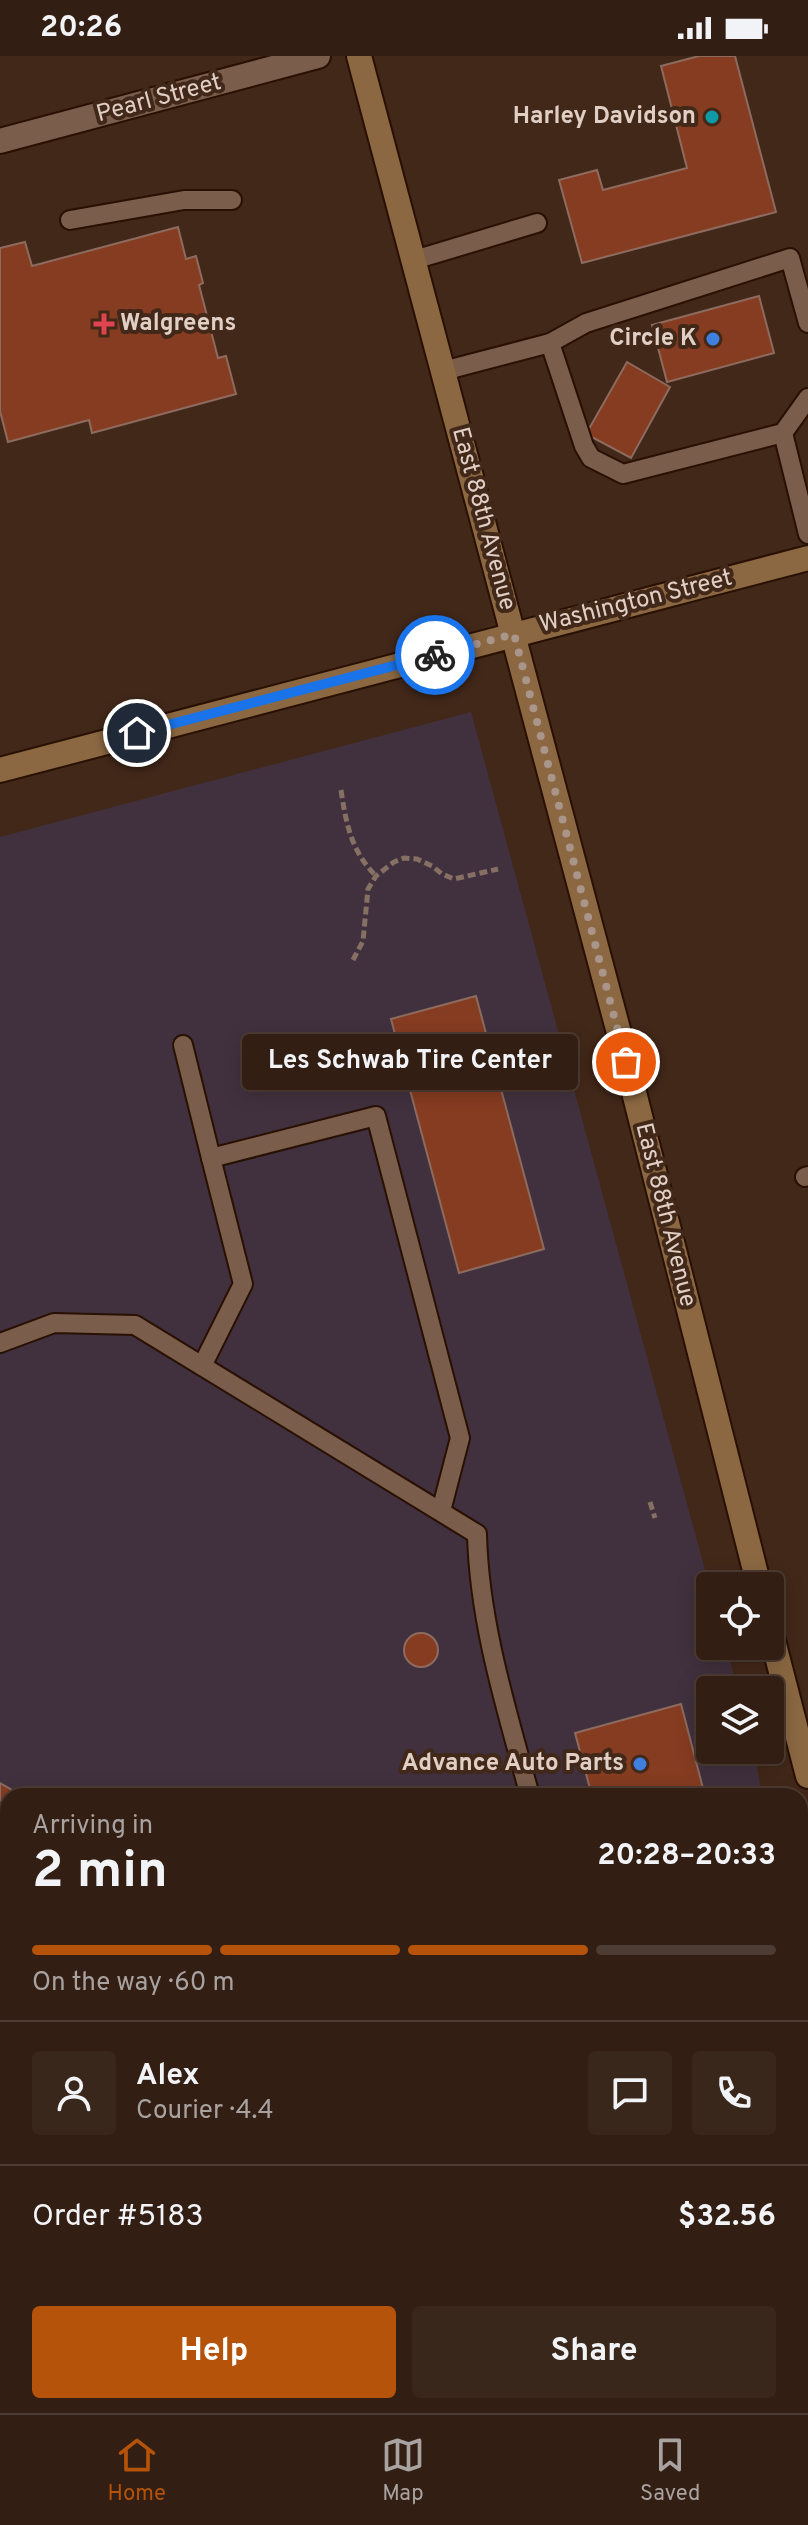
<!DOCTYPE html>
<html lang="en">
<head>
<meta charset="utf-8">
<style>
	:root { --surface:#321e13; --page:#3a271c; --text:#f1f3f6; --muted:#a8a2a0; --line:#4d3c33; --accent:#b45309 }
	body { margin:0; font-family:Overpass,sans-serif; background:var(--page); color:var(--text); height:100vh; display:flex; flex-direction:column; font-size:30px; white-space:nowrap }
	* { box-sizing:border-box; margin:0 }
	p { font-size:26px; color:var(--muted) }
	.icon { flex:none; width:44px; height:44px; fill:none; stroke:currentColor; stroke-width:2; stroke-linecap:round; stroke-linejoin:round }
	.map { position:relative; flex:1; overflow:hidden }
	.drawer { position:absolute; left:0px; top:1732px; width:808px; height:626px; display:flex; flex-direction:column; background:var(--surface); border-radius:24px 24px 0 0; box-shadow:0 4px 20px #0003,0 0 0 2px var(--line) }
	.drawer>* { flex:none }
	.buttons { position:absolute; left:696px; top:1516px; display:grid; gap:16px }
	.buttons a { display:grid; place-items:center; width:88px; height:88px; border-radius:8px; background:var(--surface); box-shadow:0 4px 20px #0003,0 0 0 2px var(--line); font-size:40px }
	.pin { position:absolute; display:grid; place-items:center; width:68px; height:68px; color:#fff; margin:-34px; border:4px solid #fff; border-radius:50%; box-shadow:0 2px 8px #0007 }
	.courier { position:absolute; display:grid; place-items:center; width:80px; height:80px; margin:-40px; border:6px solid #1a73e8; border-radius:50%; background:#fff; color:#222; box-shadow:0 2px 10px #0007 }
	.bubble { position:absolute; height:56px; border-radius:8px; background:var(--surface); box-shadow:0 4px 20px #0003,0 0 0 2px var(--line); font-size:26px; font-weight:700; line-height:56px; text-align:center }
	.head em { font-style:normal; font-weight:700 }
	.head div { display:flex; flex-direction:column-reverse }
	.head { display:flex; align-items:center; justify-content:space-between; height:136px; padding:0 32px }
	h1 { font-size:52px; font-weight:700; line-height:60px }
	.bar { display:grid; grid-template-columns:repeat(4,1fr); gap:12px 8px; align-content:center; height:96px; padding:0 32px }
	.bar i { height:10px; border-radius:6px; background:var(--line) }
	.bar .on { background:var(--accent) }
	.bar p { grid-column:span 4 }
	.line { display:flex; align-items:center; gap:20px; padding:0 32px; border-top:2px solid var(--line) }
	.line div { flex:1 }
	.round { display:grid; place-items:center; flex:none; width:84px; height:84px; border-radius:8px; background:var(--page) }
	.button { display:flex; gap:16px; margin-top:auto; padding:16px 32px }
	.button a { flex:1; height:92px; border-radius:8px; background:var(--accent); color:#fff; font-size:32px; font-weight:700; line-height:92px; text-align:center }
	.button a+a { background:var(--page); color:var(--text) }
	.status { display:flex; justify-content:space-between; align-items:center; height:56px; padding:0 40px; background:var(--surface); direction:ltr }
	.status svg { height:22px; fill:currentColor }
	.menu { display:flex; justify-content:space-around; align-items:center; height:112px; border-top:2px solid var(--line); background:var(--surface); font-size:22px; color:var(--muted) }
	.menu a { display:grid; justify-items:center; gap:4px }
	.menu .on { color:var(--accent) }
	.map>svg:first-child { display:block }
	.commercial { fill:#41313e }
	.building { fill:#863c21; stroke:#8d6b5f; stroke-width:2 }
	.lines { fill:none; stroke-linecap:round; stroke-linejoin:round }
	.service-casing { stroke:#281003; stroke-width:22 }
	.minor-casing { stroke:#281003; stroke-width:28 }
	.tertiary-casing { stroke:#281003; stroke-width:28 }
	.secondary-casing { stroke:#281003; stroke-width:28 }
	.path { stroke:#866f63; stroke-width:5; stroke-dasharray:8 4; stroke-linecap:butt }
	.service { stroke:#7b5d4c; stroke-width:18 }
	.minor { stroke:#7b5d4c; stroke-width:24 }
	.tertiary { stroke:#7b5d4c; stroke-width:24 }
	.secondary { stroke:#8b6842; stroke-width:24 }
	.done { stroke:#a99589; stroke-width:8; stroke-dasharray:0 14.4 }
	.route { stroke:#1a73e8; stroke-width:10 }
	.culture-dot { fill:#0f9aa8; stroke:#422819; stroke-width:3 }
	.health-dot { fill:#e0444e; stroke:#422819; stroke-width:3 }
	.shop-dot { fill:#3f7fe0; stroke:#422819; stroke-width:3 }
	.labels { text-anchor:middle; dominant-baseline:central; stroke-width:8; stroke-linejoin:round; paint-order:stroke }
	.street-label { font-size:24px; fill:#e1cfc6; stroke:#422819 }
	.poi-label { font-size:24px; font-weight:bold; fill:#e1cfc6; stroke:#422819; text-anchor:end }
</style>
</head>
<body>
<div class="status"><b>20:26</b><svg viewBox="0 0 49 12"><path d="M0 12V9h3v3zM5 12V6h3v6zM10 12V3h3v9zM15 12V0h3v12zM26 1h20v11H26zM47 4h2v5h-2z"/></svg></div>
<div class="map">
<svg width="808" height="2357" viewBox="0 0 808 2357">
	<rect width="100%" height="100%" fill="#422819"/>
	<!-- commercial -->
	<g class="commercial">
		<polygon points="471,656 710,1532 710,1590 726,1590 738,1634 710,1634 710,1694 754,1694 762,1740 8,1740 8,2327 0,2328 0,781"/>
		<polygon points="800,1953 808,1998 808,2069 800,2071"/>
	</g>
	<!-- building -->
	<g class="building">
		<polygon points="699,0 735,0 776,156 582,207 559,124 597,114 603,134 687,112 661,10"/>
		<polygon points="178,171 186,203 196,200 203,227 199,229 218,302 226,300 236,338 92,377 89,364 8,386 0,355 0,192 25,186 32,210"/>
		<polygon points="759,240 774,297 667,326 652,269"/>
		<polygon points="627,306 670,331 631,402 586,378"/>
		<polygon points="476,940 544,1193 459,1217 391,963"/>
		<circle cx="421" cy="1594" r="17"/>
		<polygon points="681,1648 705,1740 592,1740 575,1677"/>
		<polygon points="0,1727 23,1740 8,1740 8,2057 0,2052"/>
		<polygon points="460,2350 461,2353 468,2350 501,2350 504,2357 435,2357 441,2354 443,2350"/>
	</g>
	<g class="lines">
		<!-- service casing -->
		<g class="service-casing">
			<g id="service">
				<polyline points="70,164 184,144 232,144"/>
				<polyline points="414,204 537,167"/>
				<polyline points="550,287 584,390 591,402 623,418 783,377 808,342"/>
				<polyline points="443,315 550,287 586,267 790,202 808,267"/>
				<polyline points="783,377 808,478"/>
				<polyline points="183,989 211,1102"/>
				<polyline points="805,1121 808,1120"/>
				<path d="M 0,1287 L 54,1267 L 135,1269 L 477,1478 C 479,1567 507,1655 530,1740"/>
				<polyline points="202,1310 243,1228 211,1102 376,1060 460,1382 441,1455"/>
				<polyline points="0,2146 8,2151"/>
				<polyline points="805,2183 808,2183"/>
			</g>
		</g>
		<!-- minor casing -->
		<g class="minor-casing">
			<g id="minor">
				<polyline points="800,2098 808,2095"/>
				<polyline points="58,2357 104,2350"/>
			</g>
		</g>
		<!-- tertiary casing -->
		<g class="tertiary-casing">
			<polyline id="tertiary" points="0,85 318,0"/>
		</g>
		<!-- secondary casing -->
		<g class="secondary-casing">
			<g id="secondary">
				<polyline points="359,0 619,977 759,1530"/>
				<polyline points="0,714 808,502"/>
				<polyline points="770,1573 808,1720"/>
			</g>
		</g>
		<!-- path -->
		<g class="path">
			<path d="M 341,734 C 346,767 351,795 376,820"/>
			<polyline points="353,904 363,885 368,833 376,820 394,806 404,802 417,803 432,810 442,818 454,823 498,813"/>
			<polyline points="650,1446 655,1462"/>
		</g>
		<!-- service -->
		<use href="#service" class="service"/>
		<!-- minor -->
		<use href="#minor" class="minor"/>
		<!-- tertiary -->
		<use href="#tertiary" class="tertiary"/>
		<!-- secondary -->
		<use href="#secondary" class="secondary"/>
	</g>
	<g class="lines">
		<!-- done -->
		<polyline class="done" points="435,599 514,578 626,1006"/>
		<!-- route -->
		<polyline class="route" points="137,677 435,599"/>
	</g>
	<!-- markers -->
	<circle class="culture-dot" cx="712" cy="61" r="8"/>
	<path class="health-dot" d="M100 256h8v8h8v8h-8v8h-8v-8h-8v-8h8z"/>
	<g class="shop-dot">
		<circle cx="713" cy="283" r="8"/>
		<circle cx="640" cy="1708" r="8"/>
	</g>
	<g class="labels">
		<!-- street labels -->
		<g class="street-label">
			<text transform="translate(159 43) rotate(-15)">Pearl Street</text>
			<text transform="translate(483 463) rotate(75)">East 88th Avenue</text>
			<text transform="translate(636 546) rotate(-14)">Washington Street</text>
			<text transform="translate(665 1159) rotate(76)">East 88th Avenue</text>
		</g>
		<!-- poi labels -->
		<g class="poi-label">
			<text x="696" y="61">Harley Davidson</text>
			<text x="120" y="268" text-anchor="start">Walgreens</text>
			<text x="697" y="283">Circle K</text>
			<text x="624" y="1708">Advance Auto Parts</text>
		</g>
	</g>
</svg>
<div class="buttons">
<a><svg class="icon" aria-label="locate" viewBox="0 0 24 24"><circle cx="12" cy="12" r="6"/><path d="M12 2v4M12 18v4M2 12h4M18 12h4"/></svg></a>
<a><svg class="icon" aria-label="layers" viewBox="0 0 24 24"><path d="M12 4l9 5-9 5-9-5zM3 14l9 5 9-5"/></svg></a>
</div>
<div class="pin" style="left:626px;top:1006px;background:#ea580c"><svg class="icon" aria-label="bag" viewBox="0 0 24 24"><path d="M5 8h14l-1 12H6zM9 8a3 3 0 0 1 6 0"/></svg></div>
<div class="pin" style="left:137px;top:677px;background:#1f2937"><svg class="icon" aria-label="home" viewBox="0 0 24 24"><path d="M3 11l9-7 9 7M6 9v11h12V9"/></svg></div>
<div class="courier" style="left:435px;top:599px"><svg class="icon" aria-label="bike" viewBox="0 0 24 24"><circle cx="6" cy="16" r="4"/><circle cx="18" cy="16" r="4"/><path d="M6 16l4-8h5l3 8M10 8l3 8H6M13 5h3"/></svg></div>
<div class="bubble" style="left:242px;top:978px;width:336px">Les Schwab Tire Center</div>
<section class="drawer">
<div class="head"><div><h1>2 min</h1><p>Arriving in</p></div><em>20:28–20:33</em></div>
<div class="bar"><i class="on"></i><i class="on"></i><i class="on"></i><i></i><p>On the way · 60 m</p></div>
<div class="line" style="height:144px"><a class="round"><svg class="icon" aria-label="person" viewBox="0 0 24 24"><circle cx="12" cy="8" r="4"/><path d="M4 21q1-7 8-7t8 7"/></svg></a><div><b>Alex</b><p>Courier · 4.4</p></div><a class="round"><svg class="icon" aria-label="chat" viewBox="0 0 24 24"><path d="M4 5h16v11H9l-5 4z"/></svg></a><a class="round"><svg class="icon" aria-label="phone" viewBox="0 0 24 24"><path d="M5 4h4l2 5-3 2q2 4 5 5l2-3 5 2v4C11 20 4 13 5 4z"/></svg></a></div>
<div class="line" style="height:104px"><div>Order #5183</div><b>$32.56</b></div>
<div class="button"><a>Help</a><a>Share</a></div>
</section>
</div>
<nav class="menu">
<a class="on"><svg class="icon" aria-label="home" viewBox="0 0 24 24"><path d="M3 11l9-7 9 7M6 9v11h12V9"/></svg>Home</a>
<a><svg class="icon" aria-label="map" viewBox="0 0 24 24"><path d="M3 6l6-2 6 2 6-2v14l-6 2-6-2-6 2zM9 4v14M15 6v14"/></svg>Map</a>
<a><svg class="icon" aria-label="saved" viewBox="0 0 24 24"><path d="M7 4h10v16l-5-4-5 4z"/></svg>Saved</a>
</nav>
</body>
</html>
